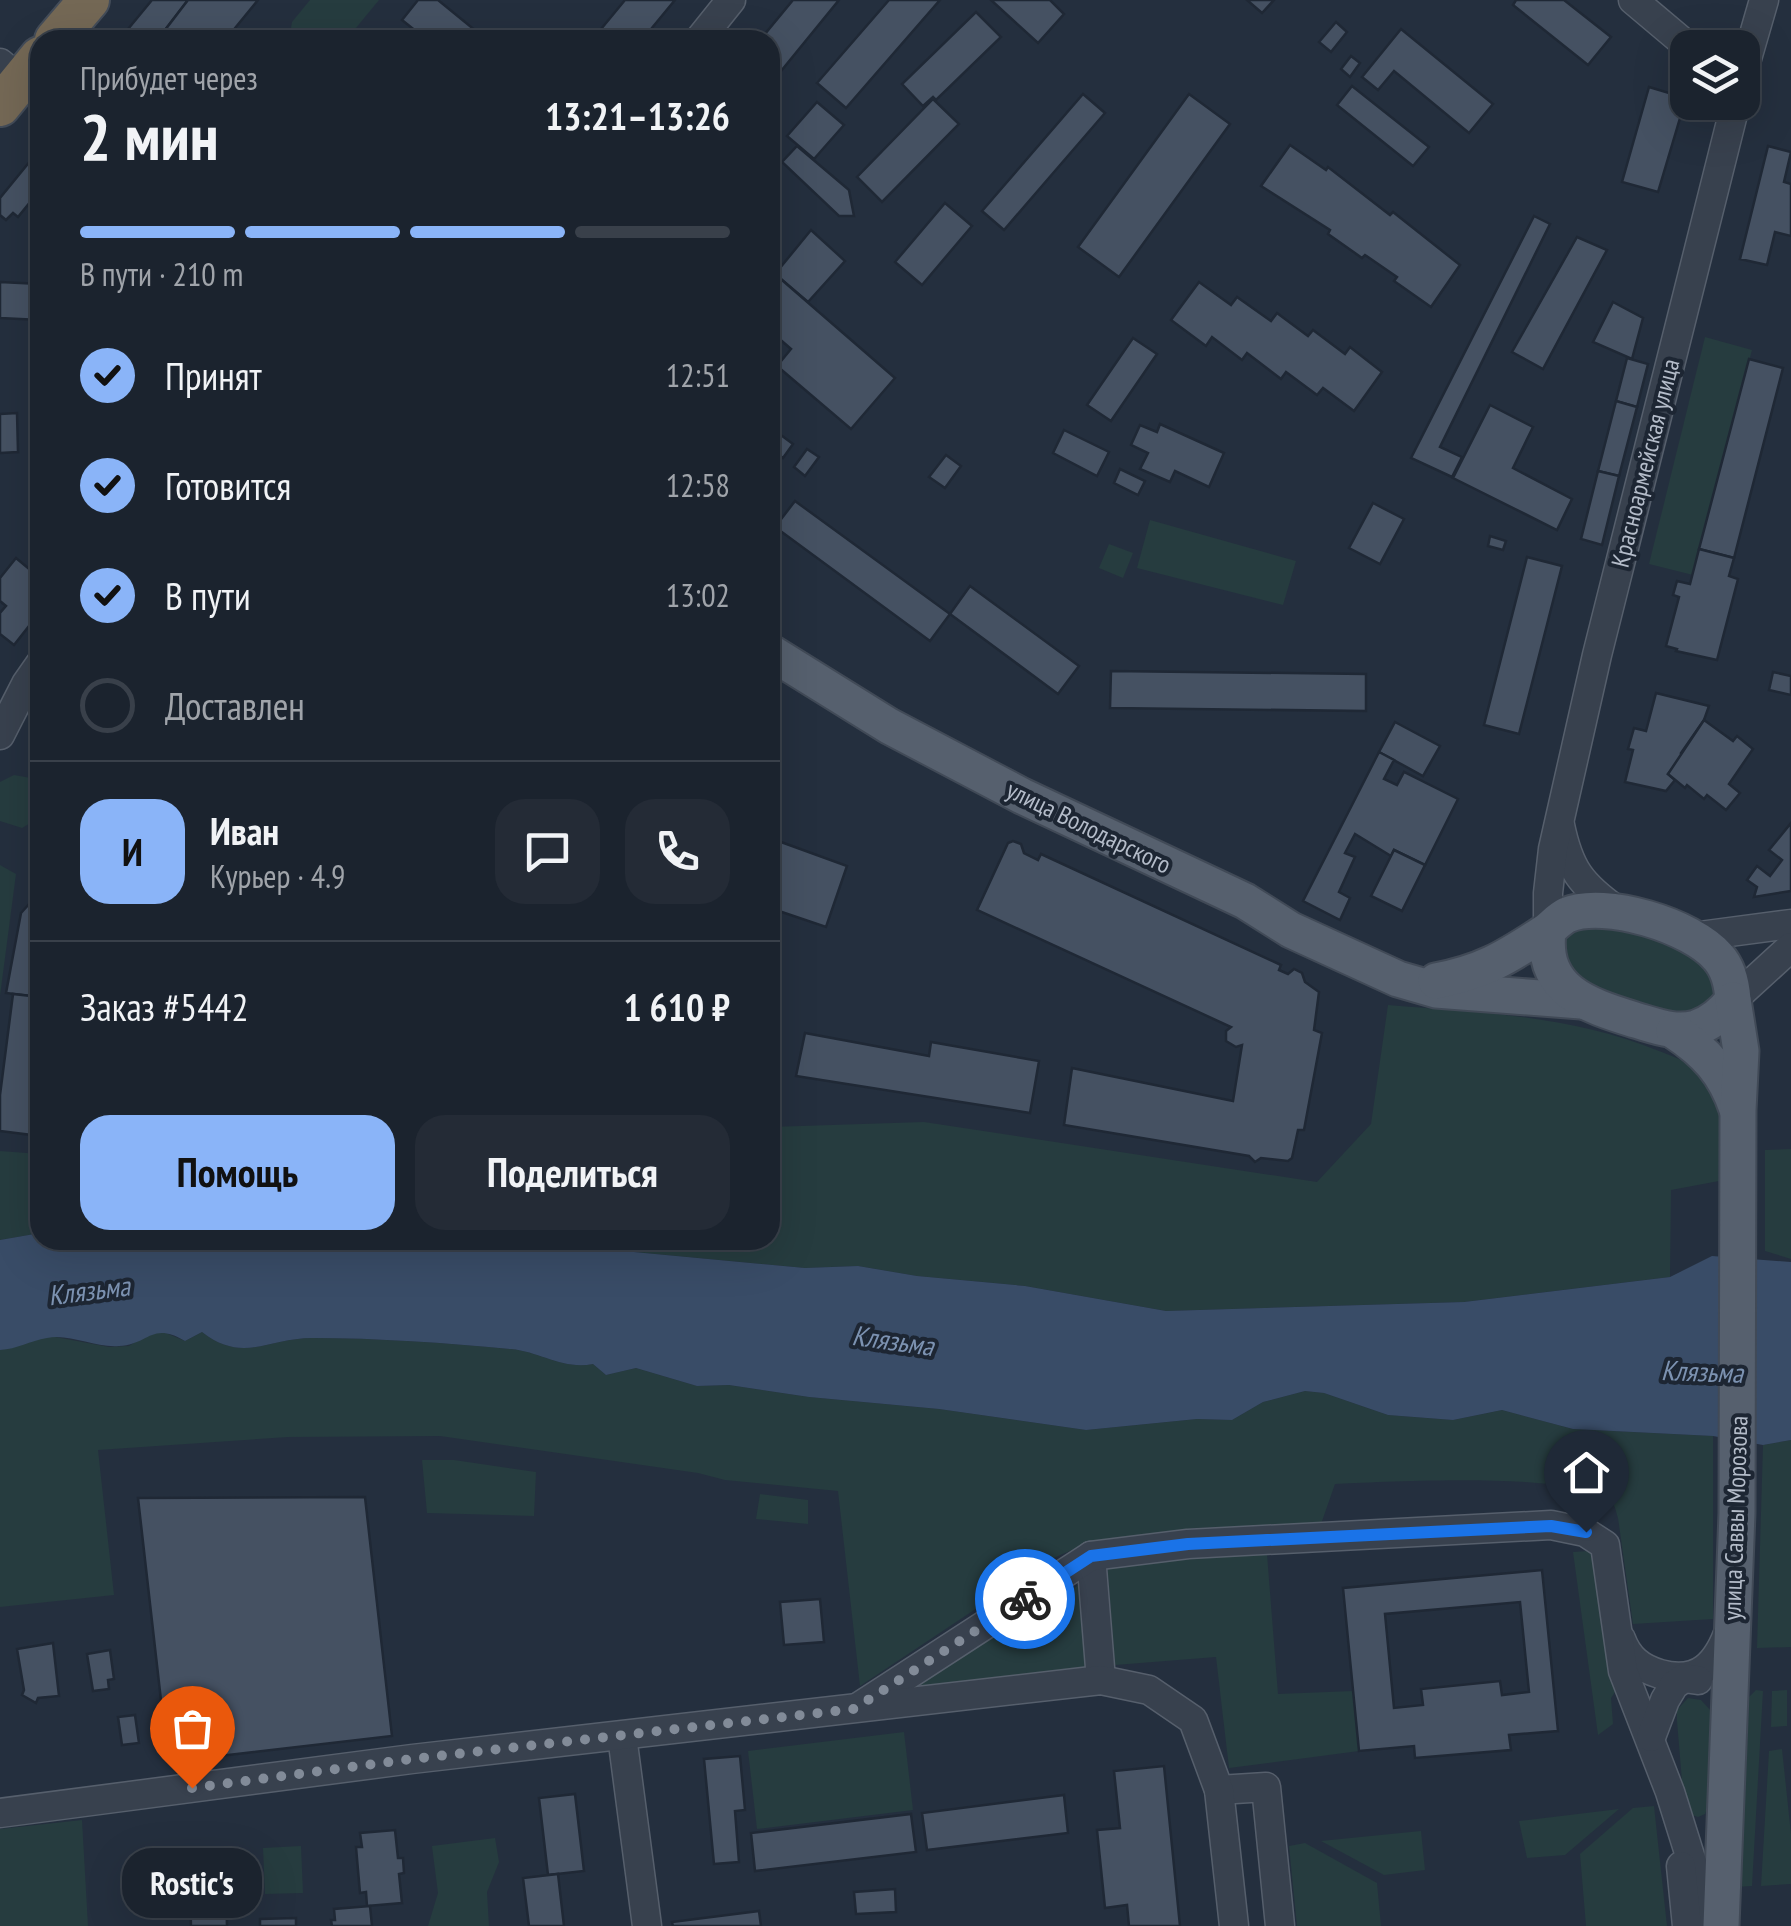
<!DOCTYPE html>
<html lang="ru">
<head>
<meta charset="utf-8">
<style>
	:root { --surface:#1b232e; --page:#242b36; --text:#f1f3f6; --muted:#a0a4aa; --line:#39404a; --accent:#8ab4f8 }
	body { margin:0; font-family:"PT Sans Narrow",sans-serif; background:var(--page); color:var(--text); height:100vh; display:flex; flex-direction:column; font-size:38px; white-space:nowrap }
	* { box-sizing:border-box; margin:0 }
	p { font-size:32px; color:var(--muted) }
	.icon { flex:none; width:55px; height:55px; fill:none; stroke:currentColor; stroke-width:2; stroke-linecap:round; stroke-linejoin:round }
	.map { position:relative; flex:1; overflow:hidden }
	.side { position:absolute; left:30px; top:30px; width:750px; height:1220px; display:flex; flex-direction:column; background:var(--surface); border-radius:30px; box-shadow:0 10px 40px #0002,0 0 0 2px var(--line) }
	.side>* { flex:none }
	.buttons { position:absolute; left:1670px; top:30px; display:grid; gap:20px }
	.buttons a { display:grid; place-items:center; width:90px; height:90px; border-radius:20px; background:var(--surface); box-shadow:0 10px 40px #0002,0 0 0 2px var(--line); font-size:50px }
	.pin { position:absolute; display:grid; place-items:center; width:85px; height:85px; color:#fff; margin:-102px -42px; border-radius:50% 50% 50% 0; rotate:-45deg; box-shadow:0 0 10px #0007 }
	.pin .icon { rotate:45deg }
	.courier { position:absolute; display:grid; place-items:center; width:100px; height:100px; margin:-50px; border:8px solid #1a73e8; border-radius:50%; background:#fff; color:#222; box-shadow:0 2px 12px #0007 }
	.bubble { position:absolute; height:70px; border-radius:30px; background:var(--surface); box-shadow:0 10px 40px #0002,0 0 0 2px var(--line); font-size:32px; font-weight:800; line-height:70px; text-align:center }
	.headline em { font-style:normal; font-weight:800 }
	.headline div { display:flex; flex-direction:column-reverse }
	.headline { display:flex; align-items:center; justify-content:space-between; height:170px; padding:0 50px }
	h1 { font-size:65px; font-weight:800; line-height:75px }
	.bar { display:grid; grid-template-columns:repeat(4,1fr); gap:15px 10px; align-content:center; height:120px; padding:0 50px }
	.bar i { height:12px; border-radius:8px; background:var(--line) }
	.bar .current { background:var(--accent) }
	.bar p { grid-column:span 4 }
	.line { display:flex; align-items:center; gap:25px; padding:0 50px; border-top:2px solid var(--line) }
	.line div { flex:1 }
	.round { display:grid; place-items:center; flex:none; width:105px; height:105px; border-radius:30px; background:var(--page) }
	ol { padding:0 50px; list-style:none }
	li { display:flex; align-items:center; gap:30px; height:110px }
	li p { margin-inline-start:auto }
	li .icon { padding:10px; border-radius:50%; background:var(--accent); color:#111; stroke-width:4 }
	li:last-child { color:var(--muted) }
	li i { width:55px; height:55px; border:5px solid var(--line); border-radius:50% }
	.action { display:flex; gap:20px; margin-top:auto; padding:20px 50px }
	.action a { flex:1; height:115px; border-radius:30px; background:var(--accent); color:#111; font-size:40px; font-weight:800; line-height:115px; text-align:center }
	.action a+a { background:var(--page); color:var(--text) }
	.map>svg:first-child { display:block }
	.green { fill:#263c3f }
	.water { fill:#394c67 }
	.building { fill:#455162; stroke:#1f2835; stroke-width:2.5; fill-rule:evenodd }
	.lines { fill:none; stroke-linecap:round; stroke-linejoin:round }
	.minor-casing { stroke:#565f6c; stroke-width:31 }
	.major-casing { stroke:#414a57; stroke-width:39 }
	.highway-casing { stroke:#434c59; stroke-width:44 }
	.minor { stroke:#38414e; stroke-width:28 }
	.major { stroke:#56606e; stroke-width:35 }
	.highway { stroke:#746855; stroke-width:40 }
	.done { stroke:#828b98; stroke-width:10; stroke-dasharray:0 18 }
	.route { stroke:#1a73e8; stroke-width:12 }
	.labels { text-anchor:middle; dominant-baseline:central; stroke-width:8; stroke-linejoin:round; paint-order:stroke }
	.street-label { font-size:25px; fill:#b4bcc9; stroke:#1d2633 }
	.water-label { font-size:28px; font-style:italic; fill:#7c92b1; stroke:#1d2633 }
</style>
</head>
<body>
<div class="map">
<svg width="1791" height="1926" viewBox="0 0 1791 1926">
	<rect width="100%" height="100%" fill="#242f3e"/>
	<!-- green -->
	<g class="green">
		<polygon points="310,0 379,0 346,40 289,40 292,22"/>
		<polygon points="1705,337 1752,350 1693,575 1649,564"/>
		<polygon points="1150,520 1296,561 1283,605 1137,568"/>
		<polygon points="1109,544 1133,553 1123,578 1099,568"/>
		<polygon points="14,775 31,778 40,786 40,817 22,828 0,821 0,782"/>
		<polygon points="0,865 16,874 0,996"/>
		<polygon points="1605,923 1691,953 1714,974 1716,993 1713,1002 1686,1019 1580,984 1560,950 1569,930"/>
		<path d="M 1388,1005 C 1483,1013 1569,1015 1659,1051 C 1677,1058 1699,1065 1710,1083 C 1727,1109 1717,1152 1719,1181 L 1671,1190 L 1670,1277 L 1464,1302 L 1166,1311 L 1025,1286 L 917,1276 L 858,1266 L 805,1268 L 570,1246 L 547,1240 L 770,1240 L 770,1127 L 924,1122 L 1317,1182 L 1371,1124 Z"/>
		<polygon points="1791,1149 1791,1259 1765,1251 1765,1150"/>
		<polygon points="0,1151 40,1154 40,1233 0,1240"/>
		<path d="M 161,1331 L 185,1341 L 202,1332 C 243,1364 268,1338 312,1338 C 377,1338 446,1343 511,1349 C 541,1352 563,1370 593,1364 L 606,1375 L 636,1368 L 697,1386 L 729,1385 L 809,1397 L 939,1409 L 1086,1430 L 1197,1419 L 1232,1420 L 1263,1402 L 1305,1391 L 1324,1393 L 1388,1415 L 1453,1420 L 1502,1410 L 1573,1429 L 1713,1436 L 1713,1619 L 1633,1624 L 1618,1518 C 1616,1513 1616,1507 1612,1503 C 1584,1470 1382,1482 1335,1484 L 1321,1524 L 1198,1528 L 1090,1542 L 1049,1560 L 860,1686 L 838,1491 L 725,1480 L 698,1473 L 440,1436 L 288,1437 L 98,1450 L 114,1595 L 0,1607 L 0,1350 L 50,1336 L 109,1347 L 129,1346 L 144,1336 Z"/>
		<polygon points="1791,1440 1791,1647 1757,1648 1763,1445"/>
		<polygon points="422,1460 454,1460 536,1472 534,1516 427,1513"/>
		<polygon points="760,1494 808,1500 808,1524 756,1519"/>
		<polygon points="1589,1551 1594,1553 1617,1689 1611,1698 1613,1724 1598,1735 1573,1552"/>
		<polygon points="1267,1554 1278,1694 1353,1691 1359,1751 1229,1768 1216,1657 1115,1665 1107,1563"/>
		<polygon points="1082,1583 1089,1669 902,1694"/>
		<polygon points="1756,1690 1763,1691 1752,1886 1736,1887 1737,1810 1745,1797 1749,1697"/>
		<polygon points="1787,1690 1787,1726 1771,1727 1772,1691"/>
		<polygon points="1688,1698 1701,1700 1711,1711 1707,1809 1705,1814 1698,1817 1692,1815 1684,1805 1677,1721 1677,1710"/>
		<polygon points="904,1732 913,1810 757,1829 748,1751"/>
		<polygon points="1782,1749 1791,1834 1791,1884 1761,1886 1769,1751"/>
		<polygon points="1654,1806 1667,1926 1586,1926 1580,1854 1633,1808"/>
		<polygon points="1619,1809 1565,1855 1527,1858 1519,1821"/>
		<polygon points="82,1820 88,1926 0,1926 0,1829"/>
		<polygon points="1421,1831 1425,1870 1384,1875 1321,1841"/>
		<polygon points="495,1838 499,1862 487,1892 489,1926 428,1926 438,1893 432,1846"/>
		<polygon points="1305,1843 1377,1883 1381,1926 1297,1926 1289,1846"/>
		<polygon points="301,1846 303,1893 265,1894 263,1848"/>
	</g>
	<!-- water -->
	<path class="water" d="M 40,1233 L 40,1240 L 547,1240 L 570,1246 L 805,1268 L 858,1266 L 917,1276 L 1025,1286 L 1166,1311 L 1464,1302 L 1670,1277 L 1712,1256 L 1791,1262 L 1791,1440 L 1763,1445 L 1713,1436 L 1573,1429 L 1502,1410 L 1453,1420 L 1388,1415 L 1324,1393 L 1305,1391 L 1263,1402 L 1232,1420 L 1197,1419 L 1086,1430 L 939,1409 L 809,1397 L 729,1385 L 697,1386 L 636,1368 L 606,1375 L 593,1364 C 563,1370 541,1352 511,1349 C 446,1343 378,1338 312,1338 C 268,1338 243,1364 202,1332 L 185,1341 C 151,1321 149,1345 119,1346 C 95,1348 69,1333 47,1338 C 30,1341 17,1349 0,1350 L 0,1240 Z"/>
	<!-- building -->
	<g class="building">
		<polygon points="152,0 188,0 162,34 162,40 119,40"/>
		<polygon points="188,0 258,0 231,33 240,40 162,40 162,34"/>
		<polygon points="418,0 438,0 487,40 427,40 402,20"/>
		<polygon points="625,0 675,0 642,40 592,40"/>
		<polygon points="793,0 839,0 777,76 770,70 770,40 760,40"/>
		<polygon points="889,0 940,0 846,108 817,83"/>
		<polygon points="991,0 1050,0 1064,14 1038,43"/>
		<polygon points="1247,0 1274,0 1262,13"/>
		<polygon points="1516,0 1564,0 1611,37 1588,65 1513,5"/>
		<polygon points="976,12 1001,37 936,100 933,97 923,106 902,84"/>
		<polygon points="1336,22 1347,32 1331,52 1319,42"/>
		<polygon points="1401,29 1493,104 1469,133 1394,71 1378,90 1362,77"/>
		<polygon points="1351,56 1360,63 1350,77 1341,69"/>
		<polygon points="1352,86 1429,147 1413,166 1337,105"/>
		<polygon points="1649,87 1686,98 1658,192 1622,182"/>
		<polygon points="1083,94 1105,113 1004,230 982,211"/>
		<polygon points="1189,94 1230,124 1119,277 1078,247"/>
		<polygon points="933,99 959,124 882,202 857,177"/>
		<polygon points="817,102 844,125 814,159 787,136"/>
		<polygon points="1290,145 1326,170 1328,167 1390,215 1393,212 1460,265 1431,307 1394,281 1397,277 1365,255 1362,258 1328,234 1330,230 1261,186"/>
		<polygon points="797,146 849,190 854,216 839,216 782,162"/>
		<polygon points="1768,146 1791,152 1784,182 1791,184 1791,236 1775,232 1767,265 1740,259"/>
		<polygon points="31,160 40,168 40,203 38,206 31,201 18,217 13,213 6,220 0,215 0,198"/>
		<polygon points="945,203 972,226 922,285 895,262"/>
		<polygon points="1534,216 1550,224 1440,447 1462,457 1452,477 1411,458"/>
		<polygon points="811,230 845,261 808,302 775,274"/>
		<polygon points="1577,237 1607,250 1543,369 1512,352"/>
		<polygon points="775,274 895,378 851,429 777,366 791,349 775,335 770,341 770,279"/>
		<polygon points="0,282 40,284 40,320 0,318"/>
		<polygon points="1199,282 1231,305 1237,297 1271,321 1277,313 1308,336 1313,330 1345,354 1350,347 1382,372 1354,411 1323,388 1317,395 1286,372 1281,379 1247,353 1242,360 1212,337 1206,346 1171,320"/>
		<polygon points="1613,302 1643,318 1632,359 1593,342"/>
		<polygon points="1133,338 1157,354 1111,421 1087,405"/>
		<polygon points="1627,358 1648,364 1637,407 1616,401"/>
		<polygon points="1749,359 1783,368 1734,558 1699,549"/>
		<polygon points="1616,401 1637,407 1619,476 1598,471"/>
		<polygon points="1490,405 1533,427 1513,468 1572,499 1557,530 1453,478"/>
		<polygon points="17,413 18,452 0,453 0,414"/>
		<polygon points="1160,424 1224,453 1209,487 1175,471 1170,482 1140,469 1148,453 1131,445 1140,425 1157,432"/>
		<polygon points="770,427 793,444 783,458 770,448"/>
		<polygon points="1064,430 1109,452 1097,476 1053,453"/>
		<polygon points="807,449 819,457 805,476 794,467"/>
		<polygon points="946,455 961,466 945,488 929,477"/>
		<polygon points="1120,469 1145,481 1138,495 1114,483"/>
		<polygon points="1598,471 1619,476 1602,545 1581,539"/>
		<polygon points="795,501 950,614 930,641 775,527"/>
		<polygon points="1373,503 1404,519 1380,564 1349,548"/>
		<polygon points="1490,536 1506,541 1503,550 1488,546"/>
		<polygon points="1699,549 1734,558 1729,576 1738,579 1717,660 1676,651 1677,649 1666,646 1679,597 1673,595 1677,581 1690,584"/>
		<polygon points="1527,557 1562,566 1519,734 1484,725"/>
		<polygon points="16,558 34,573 40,566 40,612 14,645 0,634 0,613 6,606 0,601 0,578"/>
		<polygon points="970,586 1079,666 1058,694 950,614"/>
		<polygon points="1111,671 1366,674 1366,711 1110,708"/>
		<polygon points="1773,672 1791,676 1791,695 1769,690"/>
		<polygon points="1656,693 1709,706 1704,720 1681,753 1683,755 1668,774 1675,780 1666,791 1625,782 1633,750 1628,749 1634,728 1646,731"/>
		<polygon points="1704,720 1733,741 1737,736 1753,749 1729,784 1740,793 1726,810 1707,795 1704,799 1687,785 1685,788 1668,774"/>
		<polygon points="1395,722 1440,746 1423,776 1379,752"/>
		<polygon points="1379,752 1394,760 1384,779 1397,785 1404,772 1458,799 1425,865 1394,850 1391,856 1355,834 1345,853 1355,857 1339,892 1350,898 1340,920 1303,901"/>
		<polygon points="1791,823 1791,891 1754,897 1757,887 1747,880 1757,866 1770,876 1782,860 1769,850"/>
		<polygon points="770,838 847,866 826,927 770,908"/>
		<polygon points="1013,841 1021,844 1024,853 1038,860 1041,854 1281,965 1279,970 1288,974 1294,969 1302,973 1305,982 1319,992 1314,1030 1322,1033 1304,1130 1298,1130 1292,1158 1288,1161 1261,1158 1255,1162 1249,1156 1064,1125 1072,1068 1233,1101 1242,1045 1236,1047 1226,1041 1226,1031 1231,1027 977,910 1008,843"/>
		<polygon points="1394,850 1425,865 1402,911 1371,896"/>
		<polygon points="39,893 40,997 6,993 21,913"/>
		<polygon points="13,994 40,997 40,1136 0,1131 0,1095"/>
		<polygon points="805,1033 929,1056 931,1042 1039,1061 1030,1113 796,1076"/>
		<polygon points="365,1497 392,1736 168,1762 138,1498"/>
		<path d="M 1542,1570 L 1558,1731 L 1509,1735 L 1511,1750 L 1415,1758 L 1414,1746 L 1359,1751 L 1343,1588 ZM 1520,1602 L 1529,1692 L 1502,1695 L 1500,1681 L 1421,1689 L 1423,1705 L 1394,1708 L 1385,1614 Z"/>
		<polygon points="820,1599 824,1642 784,1645 780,1602"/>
		<polygon points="53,1643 59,1696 38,1698 36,1703 22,1695 24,1690 17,1649"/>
		<polygon points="110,1650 114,1679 108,1680 109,1689 93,1691 87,1654"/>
		<polygon points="135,1715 139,1743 122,1745 118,1717"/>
		<polygon points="740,1756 745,1810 735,1811 739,1862 714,1864 704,1759"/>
		<polygon points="1164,1766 1180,1926 1129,1926 1127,1905 1105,1908 1097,1830 1120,1828 1114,1771"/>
		<polygon points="575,1794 584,1871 548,1875 539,1798"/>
		<polygon points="1064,1795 1068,1833 927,1850 922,1813"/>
		<polygon points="911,1814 916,1852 755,1871 751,1833"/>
		<polygon points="395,1830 398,1858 403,1858 404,1873 399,1874 402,1903 367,1906 366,1892 360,1893 356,1847 362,1847 360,1833"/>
		<polygon points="558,1874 564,1926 529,1926 523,1878"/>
		<polygon points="895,1889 896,1912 856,1914 854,1892"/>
		<polygon points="226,1891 227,1926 191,1926 190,1892"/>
		<polygon points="370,1906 372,1926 332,1926 331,1920 335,1920 334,1909"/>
		<polygon points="759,1911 761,1926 673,1926 672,1922"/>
		<polygon points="296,1918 296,1926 260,1926 260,1919"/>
	</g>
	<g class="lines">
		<!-- minor casing -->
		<g class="minor-casing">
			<g id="minor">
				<polyline points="1633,0 1690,48"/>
				<polyline points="699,40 731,0"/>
				<polyline points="0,63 20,80"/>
				<polyline points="1742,76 1764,0"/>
				<polyline points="0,735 26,684 40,664"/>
				<path d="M 1560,825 C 1569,869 1581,885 1618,911"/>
				<polyline points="1548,931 1548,893 1553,849 1597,655 1736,102"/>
				<polyline points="1692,937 1791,924"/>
				<polyline points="1733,1000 1791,947"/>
				<polyline points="1091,1556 1101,1680"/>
				<path d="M 1621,1639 C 1628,1658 1640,1668 1660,1674 C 1699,1685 1718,1663 1730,1628"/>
				<polyline points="860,1706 1091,1556 1188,1544 1551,1525 1585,1532 1605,1545 1623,1671 1670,1792 1712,1926"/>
				<polyline points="622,1736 647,1926"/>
				<polyline points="1651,1737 1665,1700 1674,1685 1684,1678 1698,1680"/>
				<polyline points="1219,1790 1266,1787 1280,1926"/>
				<polyline points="0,1813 412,1759 1101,1680 1149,1690 1193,1720 1219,1790 1234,1926"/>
				<polyline points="1681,1866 1687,1926"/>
			</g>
		</g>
		<!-- major casing -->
		<g class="major-casing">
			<g id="major">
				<polyline points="770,652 889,726 1022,796 1245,901 1291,930 1398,979 1436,990 1581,1001"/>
				<path d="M 1436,981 C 1482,972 1504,959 1542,934 C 1551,929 1557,920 1567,915 C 1605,899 1692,926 1718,957 C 1729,969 1732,985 1733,1000 C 1723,1013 1712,1023 1696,1028 C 1675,1034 1656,1026 1635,1020 C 1587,1005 1541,991 1548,931"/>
				<path d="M 1674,1031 C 1706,1052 1725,1073 1737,1109"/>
				<polyline points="1721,1926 1737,1513 1738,1110 1741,1051 1733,1000"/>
			</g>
		</g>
		<!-- highway casing -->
		<g class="highway-casing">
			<g id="highway">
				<polyline points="55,40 89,0"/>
				<polyline points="0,106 40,57"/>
			</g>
		</g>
		<!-- minor -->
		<use href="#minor" class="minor"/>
		<!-- major -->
		<use href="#major" class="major"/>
		<!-- highway -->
		<use href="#highway" class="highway"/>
	</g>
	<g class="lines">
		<!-- done -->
		<polyline class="done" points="192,1788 412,1759 854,1709 1025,1599"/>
		<!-- route -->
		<polyline class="route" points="1025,1599 1091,1556 1188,1544 1551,1526 1586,1532"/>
	</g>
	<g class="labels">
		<!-- street labels -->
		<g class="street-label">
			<text transform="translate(1645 463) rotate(-76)">Красноармейская улица</text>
			<text transform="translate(1089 827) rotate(26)">улица Володарского</text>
			<text transform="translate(1735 1518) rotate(-88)">улица Саввы Морозова</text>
		</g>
		<!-- water labels -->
		<g class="water-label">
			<text transform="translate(89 1290) rotate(-7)">Клязьма</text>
			<text transform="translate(893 1340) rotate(8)">Клязьма</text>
			<text transform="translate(1702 1371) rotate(2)">Клязьма</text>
		</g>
	</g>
</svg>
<div class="buttons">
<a><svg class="icon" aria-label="layers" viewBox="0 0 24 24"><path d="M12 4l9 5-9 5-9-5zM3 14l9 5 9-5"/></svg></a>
</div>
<div class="pin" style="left:192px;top:1788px;background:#ea580c"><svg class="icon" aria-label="bag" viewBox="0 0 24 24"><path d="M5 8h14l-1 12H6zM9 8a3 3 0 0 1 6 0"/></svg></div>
<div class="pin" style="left:1586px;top:1532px;background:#1f2937"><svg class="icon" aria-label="home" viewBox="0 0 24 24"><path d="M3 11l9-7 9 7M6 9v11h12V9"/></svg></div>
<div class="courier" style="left:1025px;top:1599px"><svg class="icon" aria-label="bike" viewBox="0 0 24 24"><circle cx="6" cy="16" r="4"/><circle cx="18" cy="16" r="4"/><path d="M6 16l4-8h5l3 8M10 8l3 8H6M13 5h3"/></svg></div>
<div class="bubble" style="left:122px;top:1848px;width:140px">Rostic's</div>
<section class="side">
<div class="headline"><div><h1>2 мин</h1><p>Прибудет через</p></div><em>13:21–13:26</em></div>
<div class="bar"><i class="current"></i><i class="current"></i><i class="current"></i><i></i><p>В пути · 210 m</p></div>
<ol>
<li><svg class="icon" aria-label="check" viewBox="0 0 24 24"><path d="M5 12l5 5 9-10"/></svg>Принят<p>12:51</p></li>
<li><svg class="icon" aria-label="check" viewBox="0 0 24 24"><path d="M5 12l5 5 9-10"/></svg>Готовится<p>12:58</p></li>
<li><svg class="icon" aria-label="check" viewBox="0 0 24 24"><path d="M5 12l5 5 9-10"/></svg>В пути<p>13:02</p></li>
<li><i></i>Доставлен</li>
</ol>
<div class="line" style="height:180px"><b class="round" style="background:var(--accent);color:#111">И</b><div><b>Иван</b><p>Курьер · 4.9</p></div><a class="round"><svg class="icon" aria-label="chat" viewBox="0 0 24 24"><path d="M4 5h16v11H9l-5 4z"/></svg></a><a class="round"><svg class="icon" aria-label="phone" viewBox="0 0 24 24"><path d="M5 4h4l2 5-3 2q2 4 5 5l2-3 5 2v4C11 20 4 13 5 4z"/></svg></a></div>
<div class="line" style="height:130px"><div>Заказ #5442</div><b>1 610 ₽</b></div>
<div class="action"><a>Помощь</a><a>Поделиться</a></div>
</section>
</div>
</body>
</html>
